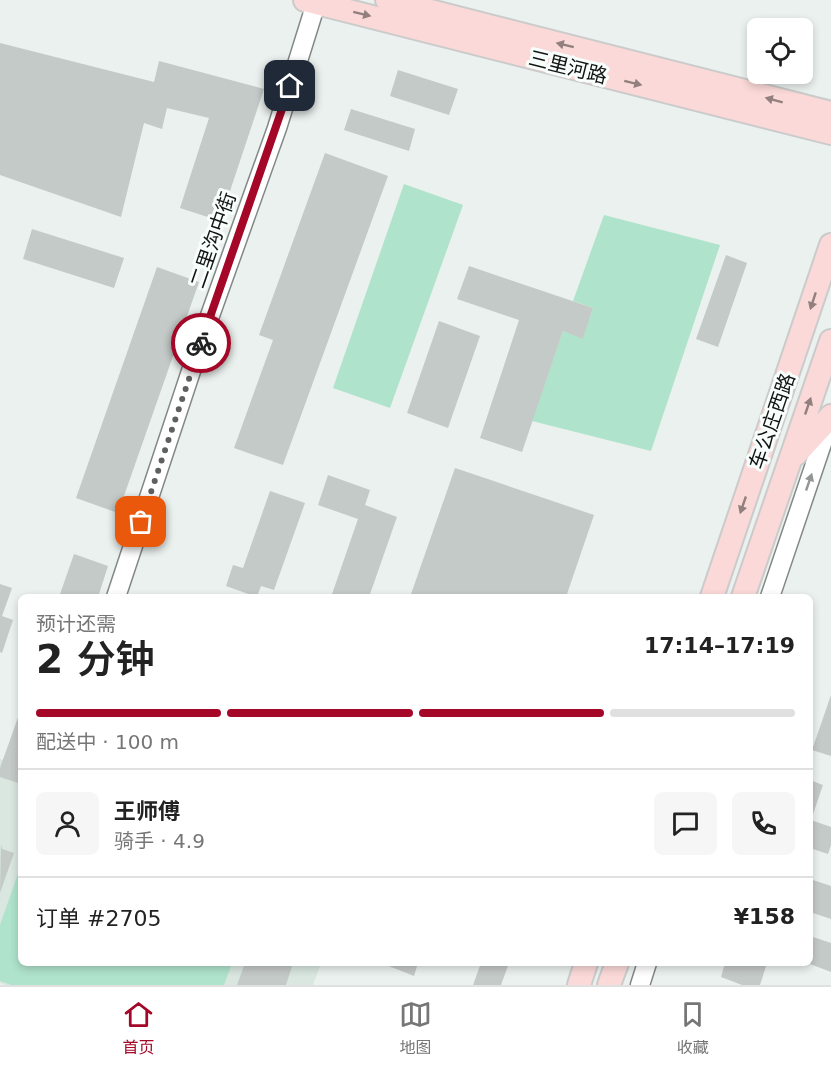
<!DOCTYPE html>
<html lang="zh">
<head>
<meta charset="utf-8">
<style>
	:root { --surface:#fff; --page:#f6f6f6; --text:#222; --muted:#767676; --line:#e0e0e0; --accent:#a40727 }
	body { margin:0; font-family:"DejaVu Sans","Noto Sans SC",sans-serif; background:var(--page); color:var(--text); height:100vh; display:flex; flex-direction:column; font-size:22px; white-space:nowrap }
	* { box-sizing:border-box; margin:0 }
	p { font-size:20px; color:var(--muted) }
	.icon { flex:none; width:33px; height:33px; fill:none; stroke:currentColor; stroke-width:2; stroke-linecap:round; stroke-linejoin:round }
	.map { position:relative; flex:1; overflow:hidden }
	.drawer { position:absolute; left:18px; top:594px; width:795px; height:372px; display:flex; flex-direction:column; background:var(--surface); border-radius:9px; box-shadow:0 3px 9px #0003 }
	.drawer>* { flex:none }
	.fabs { position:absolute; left:747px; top:18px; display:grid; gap:12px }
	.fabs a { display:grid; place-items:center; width:66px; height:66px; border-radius:9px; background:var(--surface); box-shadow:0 3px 9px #0003; font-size:30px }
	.pin { position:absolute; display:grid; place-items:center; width:51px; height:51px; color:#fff; margin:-26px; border-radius:12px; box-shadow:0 3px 9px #0006 }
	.courier { position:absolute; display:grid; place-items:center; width:60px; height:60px; margin:-30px; border:4px solid #a40727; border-radius:50%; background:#fff; color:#222; box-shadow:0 2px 8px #0007 }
	.summary em { font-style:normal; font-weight:600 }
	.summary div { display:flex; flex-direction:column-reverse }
	.summary { display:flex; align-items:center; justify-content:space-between; height:102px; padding:0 18px }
	h1 { font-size:39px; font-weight:600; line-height:45px }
	.bar { display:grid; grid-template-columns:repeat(4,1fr); gap:9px 6px; align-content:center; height:72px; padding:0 18px }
	.bar i { height:8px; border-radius:4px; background:var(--line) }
	.bar .current { background:var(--accent) }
	.bar p { grid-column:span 4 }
	.line { display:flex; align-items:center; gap:15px; padding:0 18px; border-top:2px solid var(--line) }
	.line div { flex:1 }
	.round { display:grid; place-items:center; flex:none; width:63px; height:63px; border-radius:9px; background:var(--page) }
	.menu { display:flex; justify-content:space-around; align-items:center; height:84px; border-top:2px solid var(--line); background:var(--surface); font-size:16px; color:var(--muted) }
	.menu a { display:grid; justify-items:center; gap:3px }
	.menu .current { color:var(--accent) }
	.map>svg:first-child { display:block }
	.built { fill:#d9e7e0 }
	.green { fill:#afe3cc }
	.building { fill:#c4cac7 }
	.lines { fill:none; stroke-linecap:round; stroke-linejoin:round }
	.minor-casing { stroke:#828885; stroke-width:21 }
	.major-casing { stroke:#cbcbcb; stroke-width:26 }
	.minor { stroke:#fff; stroke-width:18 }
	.major { stroke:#fbd9d8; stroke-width:22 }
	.oneway { fill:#92807f }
	.oneway2 { fill:#949595 }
	.done { stroke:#5e6160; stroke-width:6; stroke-dasharray:0 10.8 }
	.route { stroke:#a40727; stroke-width:8 }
	.labels { text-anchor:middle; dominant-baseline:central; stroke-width:6; stroke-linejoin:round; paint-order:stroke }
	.street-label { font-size:20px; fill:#121413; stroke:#f8fefb }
</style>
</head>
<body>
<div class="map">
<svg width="831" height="985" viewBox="0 0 831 985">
	<rect width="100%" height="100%" fill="#ebf1ee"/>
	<!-- built -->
	<polygon class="built" points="0,759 21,766 21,963 321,963 313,985 5,985 0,983"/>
	<!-- green -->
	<g class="green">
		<polygon points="404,184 463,205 390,408 333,388"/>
		<polygon points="604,215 720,245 651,451 532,421 563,331 583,338 593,308 573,301"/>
		<polygon points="21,865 21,963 232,963 224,985 11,985 0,981 0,925"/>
	</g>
	<!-- building -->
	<g class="building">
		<polygon points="0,43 154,82 159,61 264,89 220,221 180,208 209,118 167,108 162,129 144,123 121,217 0,175"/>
		<polygon points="398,70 458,89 449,115 390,96"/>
		<polygon points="351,109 415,129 409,151 344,130"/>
		<polygon points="325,153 388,176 283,465 234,448 273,340 259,335"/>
		<polygon points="32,229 124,258 114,288 23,259"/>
		<polygon points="726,255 747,263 718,347 696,339"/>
		<polygon points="469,266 593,308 583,339 563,331 522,452 480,438 519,320 457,299"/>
		<polygon points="157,267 199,282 118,513 76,498"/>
		<polygon points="439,321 480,336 448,428 407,413"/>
		<polygon points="455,468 594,515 566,597 410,597"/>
		<polygon points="328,475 370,490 365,505 397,517 369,597 331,597 358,519 318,505"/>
		<polygon points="270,491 305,503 274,590 261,586 257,597 226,586 233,565 243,568"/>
		<polygon points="74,554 108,566 98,597 59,597"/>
		<polygon points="0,584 12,588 2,616 13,620 2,653 0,652"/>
		<polygon points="831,695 831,756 812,750"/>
		<polygon points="21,709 21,784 0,777 0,768"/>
		<polygon points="810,780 823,785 811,820 831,827 831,845 828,854 810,848"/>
		<polygon points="1,844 2,849 14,853 0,893"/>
		<polygon points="810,879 831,886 831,919 810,912"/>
		<polygon points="810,936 831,943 831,972 810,964"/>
		<polygon points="245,963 293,963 286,985 237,985"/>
		<polygon points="381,963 418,963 414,976"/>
		<polygon points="481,963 509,963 501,985 473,985"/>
		<polygon points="725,963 767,963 760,985 742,985 721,977"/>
	</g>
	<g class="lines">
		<!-- minor casing -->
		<g class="minor-casing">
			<g id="minor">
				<polyline points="116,597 202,338 277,128 317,0"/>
				<polyline points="770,597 830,420"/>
				<polyline points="640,985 647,963"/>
			</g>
		</g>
		<!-- major casing -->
		<g class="major-casing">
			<g id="major">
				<polyline points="305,0 831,133"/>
				<polyline points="387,0 831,113"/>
				<polyline points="796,454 831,416"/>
				<polyline points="712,597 831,245"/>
				<polyline points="743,597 831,341"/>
				<polyline points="579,985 586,963"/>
				<polyline points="609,985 617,963"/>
			</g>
		</g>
		<!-- minor -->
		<use href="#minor" class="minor"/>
		<!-- major -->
		<use href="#major" class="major"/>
	</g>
	<!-- one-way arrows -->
	<defs><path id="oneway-solid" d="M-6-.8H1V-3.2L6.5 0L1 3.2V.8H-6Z" transform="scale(1.5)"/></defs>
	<g class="oneway">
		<use href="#oneway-solid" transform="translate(362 14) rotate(14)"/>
		<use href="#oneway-solid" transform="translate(565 45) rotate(-166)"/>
		<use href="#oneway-solid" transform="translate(633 83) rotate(14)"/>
		<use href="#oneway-solid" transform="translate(774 100) rotate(-165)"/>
		<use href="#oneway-solid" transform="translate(813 301) rotate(108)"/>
		<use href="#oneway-solid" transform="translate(808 406) rotate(-71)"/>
		<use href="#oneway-solid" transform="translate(743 505) rotate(109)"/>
	</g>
	<use class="oneway2" href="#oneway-solid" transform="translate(809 482) rotate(-71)"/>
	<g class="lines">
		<!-- done -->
		<polyline class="done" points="141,522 201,343"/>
		<!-- route -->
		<polyline class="route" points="201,343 290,86"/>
	</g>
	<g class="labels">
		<!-- street labels -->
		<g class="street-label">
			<text transform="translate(568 67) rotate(14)">三里河路</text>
			<text transform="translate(213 240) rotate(-71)">二里沟中街</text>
			<text transform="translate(772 421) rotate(-71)">车公庄西路</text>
		</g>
	</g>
</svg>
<div class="fabs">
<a><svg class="icon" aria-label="locate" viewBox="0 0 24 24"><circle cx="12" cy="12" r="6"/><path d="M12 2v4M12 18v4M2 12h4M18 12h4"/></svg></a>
</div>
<div class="pin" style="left:141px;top:522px;background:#ea580c"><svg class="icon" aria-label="bag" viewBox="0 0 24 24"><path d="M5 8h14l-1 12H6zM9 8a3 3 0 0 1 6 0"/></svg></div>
<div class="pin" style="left:290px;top:86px;background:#1f2937"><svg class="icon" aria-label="home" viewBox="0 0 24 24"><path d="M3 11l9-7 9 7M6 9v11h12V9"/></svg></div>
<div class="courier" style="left:201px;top:343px"><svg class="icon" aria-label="bike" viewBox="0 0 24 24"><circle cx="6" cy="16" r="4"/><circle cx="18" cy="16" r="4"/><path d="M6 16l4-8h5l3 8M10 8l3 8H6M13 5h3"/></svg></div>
<section class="drawer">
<div class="summary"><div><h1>2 分钟</h1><p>预计还需</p></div><em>17:14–17:19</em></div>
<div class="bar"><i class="current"></i><i class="current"></i><i class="current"></i><i></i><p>配送中 · 100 m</p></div>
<div class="line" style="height:108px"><a class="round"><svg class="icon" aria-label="person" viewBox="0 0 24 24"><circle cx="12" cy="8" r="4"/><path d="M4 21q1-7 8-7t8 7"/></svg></a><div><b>王师傅</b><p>骑手 · 4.9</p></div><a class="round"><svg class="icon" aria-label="chat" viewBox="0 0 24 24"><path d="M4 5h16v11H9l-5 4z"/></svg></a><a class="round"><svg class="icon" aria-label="phone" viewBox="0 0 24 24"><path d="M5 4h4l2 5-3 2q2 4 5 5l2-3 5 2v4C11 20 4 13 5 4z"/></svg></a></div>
<div class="line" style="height:78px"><div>订单 #2705</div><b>¥158</b></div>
</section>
</div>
<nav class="menu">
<a class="current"><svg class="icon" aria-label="home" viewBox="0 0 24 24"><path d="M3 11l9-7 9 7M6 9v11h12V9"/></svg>首页</a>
<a><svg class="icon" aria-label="map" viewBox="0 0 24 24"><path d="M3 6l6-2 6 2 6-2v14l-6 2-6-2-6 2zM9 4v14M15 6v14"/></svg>地图</a>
<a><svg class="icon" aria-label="saved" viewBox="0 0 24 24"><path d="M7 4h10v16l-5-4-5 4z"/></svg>收藏</a>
</nav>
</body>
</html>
